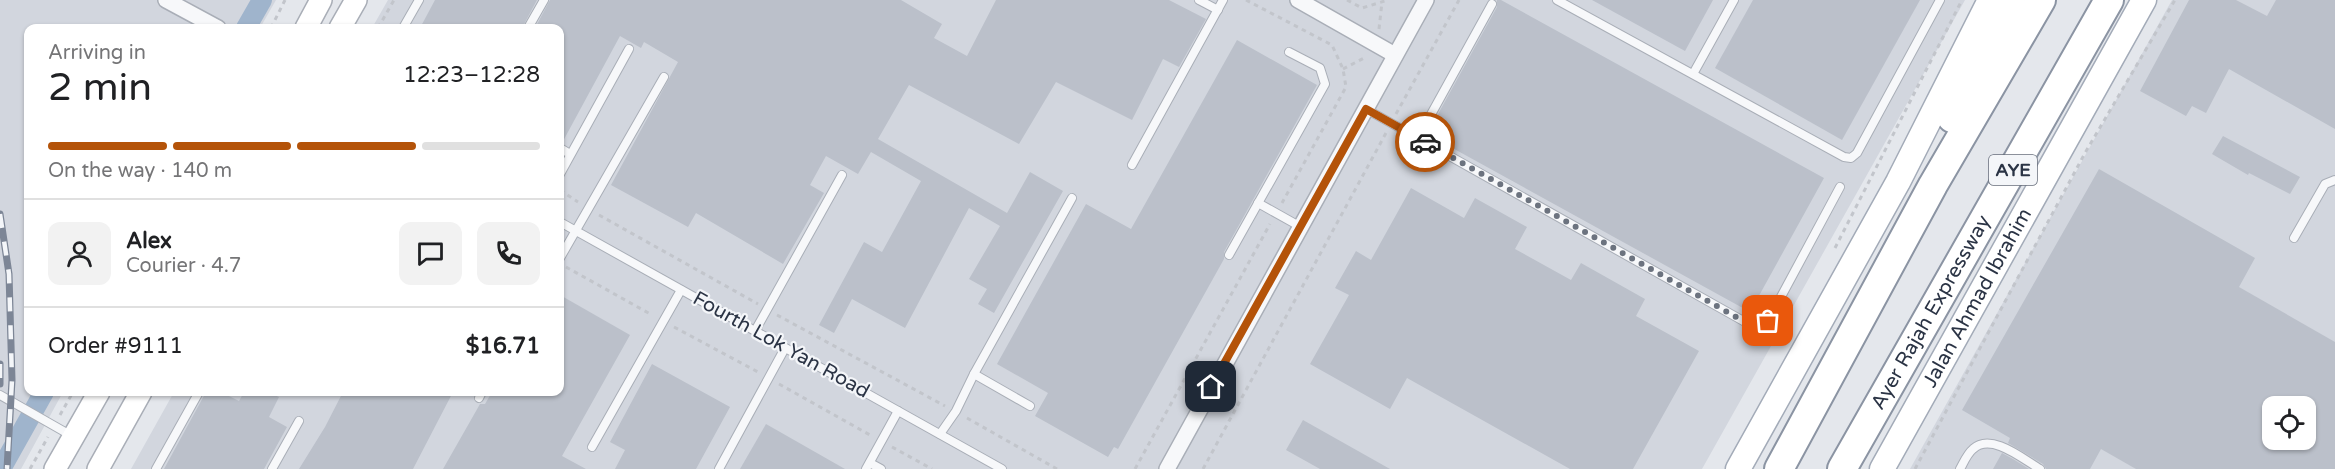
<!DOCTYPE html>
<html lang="en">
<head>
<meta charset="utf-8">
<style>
	:root { --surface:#fff; --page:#f2f2f2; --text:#202124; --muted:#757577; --line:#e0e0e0; --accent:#b45309 }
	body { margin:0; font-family:"Varela Round",sans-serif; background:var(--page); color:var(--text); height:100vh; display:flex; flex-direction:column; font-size:22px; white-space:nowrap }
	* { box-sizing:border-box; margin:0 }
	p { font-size:20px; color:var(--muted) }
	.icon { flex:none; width:33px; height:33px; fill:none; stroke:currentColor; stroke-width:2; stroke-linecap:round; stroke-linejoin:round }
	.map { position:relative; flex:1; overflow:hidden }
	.side { position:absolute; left:24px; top:24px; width:540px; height:372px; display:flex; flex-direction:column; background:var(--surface); border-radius:12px; box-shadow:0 2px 4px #0004 }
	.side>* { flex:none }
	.tools { position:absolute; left:2262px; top:396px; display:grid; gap:12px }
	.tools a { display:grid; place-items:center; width:54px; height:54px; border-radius:12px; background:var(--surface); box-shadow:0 2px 4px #0004; font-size:30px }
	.pin { position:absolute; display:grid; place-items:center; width:51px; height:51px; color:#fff; margin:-26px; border-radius:12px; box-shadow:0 3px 9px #0006 }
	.courier { position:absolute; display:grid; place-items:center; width:60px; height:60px; margin:-30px; border:4px solid #b45309; border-radius:50%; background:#fff; color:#222; box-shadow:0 2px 8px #0007 }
	.headline em { font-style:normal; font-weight:600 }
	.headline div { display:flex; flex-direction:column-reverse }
	.headline { display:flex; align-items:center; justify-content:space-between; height:102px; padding:0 24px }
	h1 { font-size:39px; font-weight:600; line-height:45px }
	.bar { display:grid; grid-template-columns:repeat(4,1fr); gap:9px 6px; align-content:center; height:72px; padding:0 24px }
	.bar i { height:8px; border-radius:4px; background:var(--line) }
	.bar .current { background:var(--accent) }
	.bar p { grid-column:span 4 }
	.line { display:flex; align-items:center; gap:15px; padding:0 24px; border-top:2px solid var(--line) }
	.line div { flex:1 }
	.round { display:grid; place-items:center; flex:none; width:63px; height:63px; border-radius:12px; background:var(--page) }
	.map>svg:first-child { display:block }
	.built { fill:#d2d6de; fill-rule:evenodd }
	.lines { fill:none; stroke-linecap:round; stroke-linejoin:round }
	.canal { stroke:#9fb4cc; stroke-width:20 }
	.building { fill:#bbc0ca; fill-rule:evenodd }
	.lane-casing { stroke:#a9aeb7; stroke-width:10 }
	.street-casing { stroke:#a9aeb7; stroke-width:18 }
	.secondary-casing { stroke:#a9aeb7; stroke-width:24 }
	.primary-casing { stroke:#a3abb8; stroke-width:27 }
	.highway-casing { stroke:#8b94a3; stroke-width:32 }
	.path { stroke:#c2c5cb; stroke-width:3; stroke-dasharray:4.5 4.5; stroke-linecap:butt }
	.lane { stroke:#f7f8fa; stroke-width:8 }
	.street { stroke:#f7f8fa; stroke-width:15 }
	.secondary { stroke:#fff; stroke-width:21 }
	.primary { stroke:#fff; stroke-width:24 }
	.highway { stroke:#fff; stroke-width:28 }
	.rail-casing { stroke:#7d8696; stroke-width:7 }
	.rail { stroke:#f4f6f9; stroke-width:4.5; stroke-dasharray:14; stroke-linecap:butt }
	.done { stroke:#6c737f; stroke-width:6; stroke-dasharray:0 10.8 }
	.route { stroke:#b45309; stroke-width:8 }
	.labels { text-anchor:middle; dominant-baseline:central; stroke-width:4.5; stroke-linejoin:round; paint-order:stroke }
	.shield { fill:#f4f6f9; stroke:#676e7b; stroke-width:1.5 }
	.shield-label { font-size:18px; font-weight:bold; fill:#2b3445 }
	.street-label { font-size:20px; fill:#2b3445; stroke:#f4f6f9 }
</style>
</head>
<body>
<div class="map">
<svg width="2335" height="469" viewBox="0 0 2335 469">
	<rect width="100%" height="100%" fill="#e4e7ec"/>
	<!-- built -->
	<g class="built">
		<polygon points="0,0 276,0 260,28 28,28 28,392 63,392 21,469 0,469"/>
		<polygon points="388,0 1965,0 1702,469 131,469 174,392 560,392 560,28 372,28"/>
		<path d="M 2172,0 L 2335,0 L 2335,469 L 1910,469 ZM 2272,406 L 2306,406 L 2306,440 L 2272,440 Z"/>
	</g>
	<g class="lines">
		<!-- canal -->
		<g class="canal">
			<polyline points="246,28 262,0"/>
			<polyline points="1,469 44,392"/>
		</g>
	</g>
	<!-- building -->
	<g class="building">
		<polygon points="435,0 537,0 522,28 420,28"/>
		<polygon points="550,0 901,0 942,24 934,38 967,56 996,0 1169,0 1206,19 1179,67 1163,59 1132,120 1056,82 1019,144 909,85 878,139 1007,213 1030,172 1063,191 994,313 978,304 987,289 969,279 1000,226 969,208 905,328 852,299 834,333 819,325 864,242 882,252 921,181 871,152 858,174 826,156 810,185 824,193 783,264 696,213 688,227 611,185 678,62 644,42 641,48 620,36 562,143 560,142 560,28 535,28"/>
		<polygon points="1497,0 1501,0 1824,178 1750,312 1427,134 1497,7"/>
		<polygon points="1592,0 1713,0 1685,51"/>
		<polygon points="1753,0 1920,0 1842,140 1715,68"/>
		<polygon points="2189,0 2236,0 2267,16 2276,0 2335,0 2335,129 2229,69 2206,113 2192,106 2186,116 2140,91"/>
		<polygon points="1237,40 1317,85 1224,252 1224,259 1118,449 1114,447 1108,457 1035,416 1048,393 997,364 1086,204 1131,229"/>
		<polygon points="2223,136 2300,177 2290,194 2249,173 2248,175 2212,154"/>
		<path d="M 2099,169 L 2255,258 L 2239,287 L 2335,342 L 2335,469 L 2136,469 L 2101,449 L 2090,469 L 2046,469 L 2043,464 L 2008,443 L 2010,438 L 1962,410 ZM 2272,406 L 2306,406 L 2306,440 L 2272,440 Z"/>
		<polygon points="1411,188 1464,218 1475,198 1527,227 1515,249 1571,280 1581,263 1645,299 1636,316 1699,351 1633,469 1570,469 1407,378 1390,409 1310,364 1349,295 1335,288 1356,251 1371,260"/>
		<polygon points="560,295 630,335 562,456 586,469 443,469 480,404 485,404 492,392 560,392"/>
		<polygon points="652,364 730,407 696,469 615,469 625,450 610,442"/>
		<polygon points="206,392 221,392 239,401 244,392 268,392 279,397 269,417 287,427 264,469 164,469"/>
		<polygon points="343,392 453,392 413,469 299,469 325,427"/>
		<polygon points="1303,420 1390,469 1320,469 1286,450"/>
		<polygon points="766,424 845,469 740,469"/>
		<polygon points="2002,453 2013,459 2029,469 1993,469"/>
	</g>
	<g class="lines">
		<!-- lane casing -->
		<g class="lane-casing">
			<g id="lane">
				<polyline points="1199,0 1218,10"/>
				<polyline points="1557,0 1844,157 1851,158 1857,153 1940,0"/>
				<polyline points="403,28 419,0"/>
				<polyline points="528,28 544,0"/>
				<polyline points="1693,74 1734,0"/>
				<polyline points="1366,109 1754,327 1759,328 1768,321 1840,187"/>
				<polyline points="1418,138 1492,4"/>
				<polyline points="560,148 570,154"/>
				<polyline points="1132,165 1223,0"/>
				<polyline points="560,174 629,49"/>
				<polyline points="1258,203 1301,227"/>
				<polyline points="560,222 1002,469"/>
				<polyline points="2294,238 2325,184 2335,180"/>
				<polyline points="1229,255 1325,84 1320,68 1289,52"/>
				<polyline points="560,258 664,77"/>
				<polyline points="755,331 842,175"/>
				<polyline points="974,374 1030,406"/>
				<polyline points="0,395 72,436"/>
				<polyline points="479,398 482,392"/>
				<polyline points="940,434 956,411 974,374 1072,198"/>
				<polyline points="592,447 681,290"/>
				<polyline points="870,463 881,469"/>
				<polyline points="156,469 199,392"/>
				<polyline points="272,469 299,421"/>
				<polyline points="719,469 785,348"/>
				<polyline points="866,469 898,411"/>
				<path d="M 1960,469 C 1964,462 1967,454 1973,449 C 1991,432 2023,459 2040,469"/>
			</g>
		</g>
		<!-- street casing -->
		<g class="street-casing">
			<g id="street">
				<polyline points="166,0 218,28"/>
				<polyline points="1298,0 1395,55"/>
				<polyline points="1167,469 1426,0"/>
			</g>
		</g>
		<!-- secondary casing -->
		<g class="secondary-casing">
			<g id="secondary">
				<polyline points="306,28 321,0"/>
				<polyline points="340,28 356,0"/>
				<polyline points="55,469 99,392"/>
				<polyline points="98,469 141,392"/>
			</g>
		</g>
		<!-- primary casing -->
		<g class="primary-casing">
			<g id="primary">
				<polyline points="1738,469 1898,182 1990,0"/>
				<path id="s1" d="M 1882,469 L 2144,0"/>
			</g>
		</g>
		<!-- highway casing -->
		<g class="highway-casing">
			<g id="highway">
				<polyline points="1952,118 2011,0"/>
				<polyline points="1779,469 1933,185 2041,0"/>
				<path id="s2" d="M 1842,469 L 2109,0"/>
			</g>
		</g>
		<!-- path -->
		<g class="path">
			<polyline points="1246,0 1332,45 1343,69 1346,87 1282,203"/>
			<polyline points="1347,0 1362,8 1388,0"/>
			<polyline points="271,28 285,0"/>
			<polyline points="378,28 394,0"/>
			<polyline points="1379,29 1382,2"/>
			<polyline points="1343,69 1366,57"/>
			<polyline points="1396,114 1459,0"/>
			<polyline points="560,190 578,202"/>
			<polyline points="599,215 758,304"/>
			<polyline points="1835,248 1962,0"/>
			<polyline points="566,267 652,315"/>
			<polyline points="777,315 945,406"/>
			<polyline points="674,327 758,372"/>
			<polyline points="779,384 870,435"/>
			<polyline points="60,415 73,392"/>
			<polyline points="967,418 1057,469"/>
			<polyline points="892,447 932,469"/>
			<polyline points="30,469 48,437"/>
			<polyline points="1135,469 1270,224"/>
			<polyline points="1203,469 1386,133"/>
			<polyline points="1915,469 2085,153 2175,0"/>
		</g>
		<!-- lane -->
		<use href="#lane" class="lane"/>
		<!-- street -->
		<use href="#street" class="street"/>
		<!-- secondary -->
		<use href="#secondary" class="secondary"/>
		<!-- primary -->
		<use href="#primary" class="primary"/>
		<!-- highway -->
		<use href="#highway" class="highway"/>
		<!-- rail casing -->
		<g class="rail-casing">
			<g id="rail">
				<polyline points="0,214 9,274 12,380 7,469"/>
				<polyline points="0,364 0,384"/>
			</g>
		</g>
		<!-- rail -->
		<use href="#rail" class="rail"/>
	</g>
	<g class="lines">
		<!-- done -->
		<polyline class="done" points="1425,142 1754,327 1759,328 1768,321"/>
		<!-- route -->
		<polyline class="route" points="1211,387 1366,109 1425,142"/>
	</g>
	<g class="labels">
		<!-- shield labels -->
		<rect class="shield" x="1989" y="155" width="48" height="30" rx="4.5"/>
		<g class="shield-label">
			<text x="2013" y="170">AYE</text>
		</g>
		<!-- street labels -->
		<g class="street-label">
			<text stroke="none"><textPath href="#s1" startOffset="196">Jalan Ahmad Ibrahim</textPath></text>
			<text stroke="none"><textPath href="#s2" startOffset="180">Ayer Rajah Expressway</textPath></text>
			<text transform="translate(781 345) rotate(29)">Fourth Lok Yan Road</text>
		</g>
	</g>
</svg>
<div class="tools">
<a><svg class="icon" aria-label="locate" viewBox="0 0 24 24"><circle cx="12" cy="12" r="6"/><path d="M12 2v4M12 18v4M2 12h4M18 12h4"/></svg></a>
</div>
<div class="pin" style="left:1768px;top:321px;background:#ea580c"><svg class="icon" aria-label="bag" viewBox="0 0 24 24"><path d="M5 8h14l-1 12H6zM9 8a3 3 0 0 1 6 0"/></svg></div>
<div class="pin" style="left:1211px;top:387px;background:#1f2937"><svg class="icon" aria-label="home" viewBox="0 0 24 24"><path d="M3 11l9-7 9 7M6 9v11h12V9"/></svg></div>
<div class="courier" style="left:1425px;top:142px"><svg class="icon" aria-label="car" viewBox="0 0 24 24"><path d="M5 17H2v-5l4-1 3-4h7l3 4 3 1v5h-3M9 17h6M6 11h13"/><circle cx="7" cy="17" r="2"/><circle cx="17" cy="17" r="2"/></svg></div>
<section class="side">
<div class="headline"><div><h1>2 min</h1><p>Arriving in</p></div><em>12:23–12:28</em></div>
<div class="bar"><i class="current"></i><i class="current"></i><i class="current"></i><i></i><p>On the way · 140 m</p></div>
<div class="line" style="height:108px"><a class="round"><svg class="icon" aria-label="person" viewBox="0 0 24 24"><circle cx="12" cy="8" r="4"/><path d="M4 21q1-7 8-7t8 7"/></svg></a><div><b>Alex</b><p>Courier · 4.7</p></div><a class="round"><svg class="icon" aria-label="chat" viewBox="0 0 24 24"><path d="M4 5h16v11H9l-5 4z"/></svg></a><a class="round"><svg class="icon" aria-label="phone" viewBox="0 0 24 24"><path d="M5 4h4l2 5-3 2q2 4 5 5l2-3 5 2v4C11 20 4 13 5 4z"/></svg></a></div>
<div class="line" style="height:78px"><div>Order #9111</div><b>$16.71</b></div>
</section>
</div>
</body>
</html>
